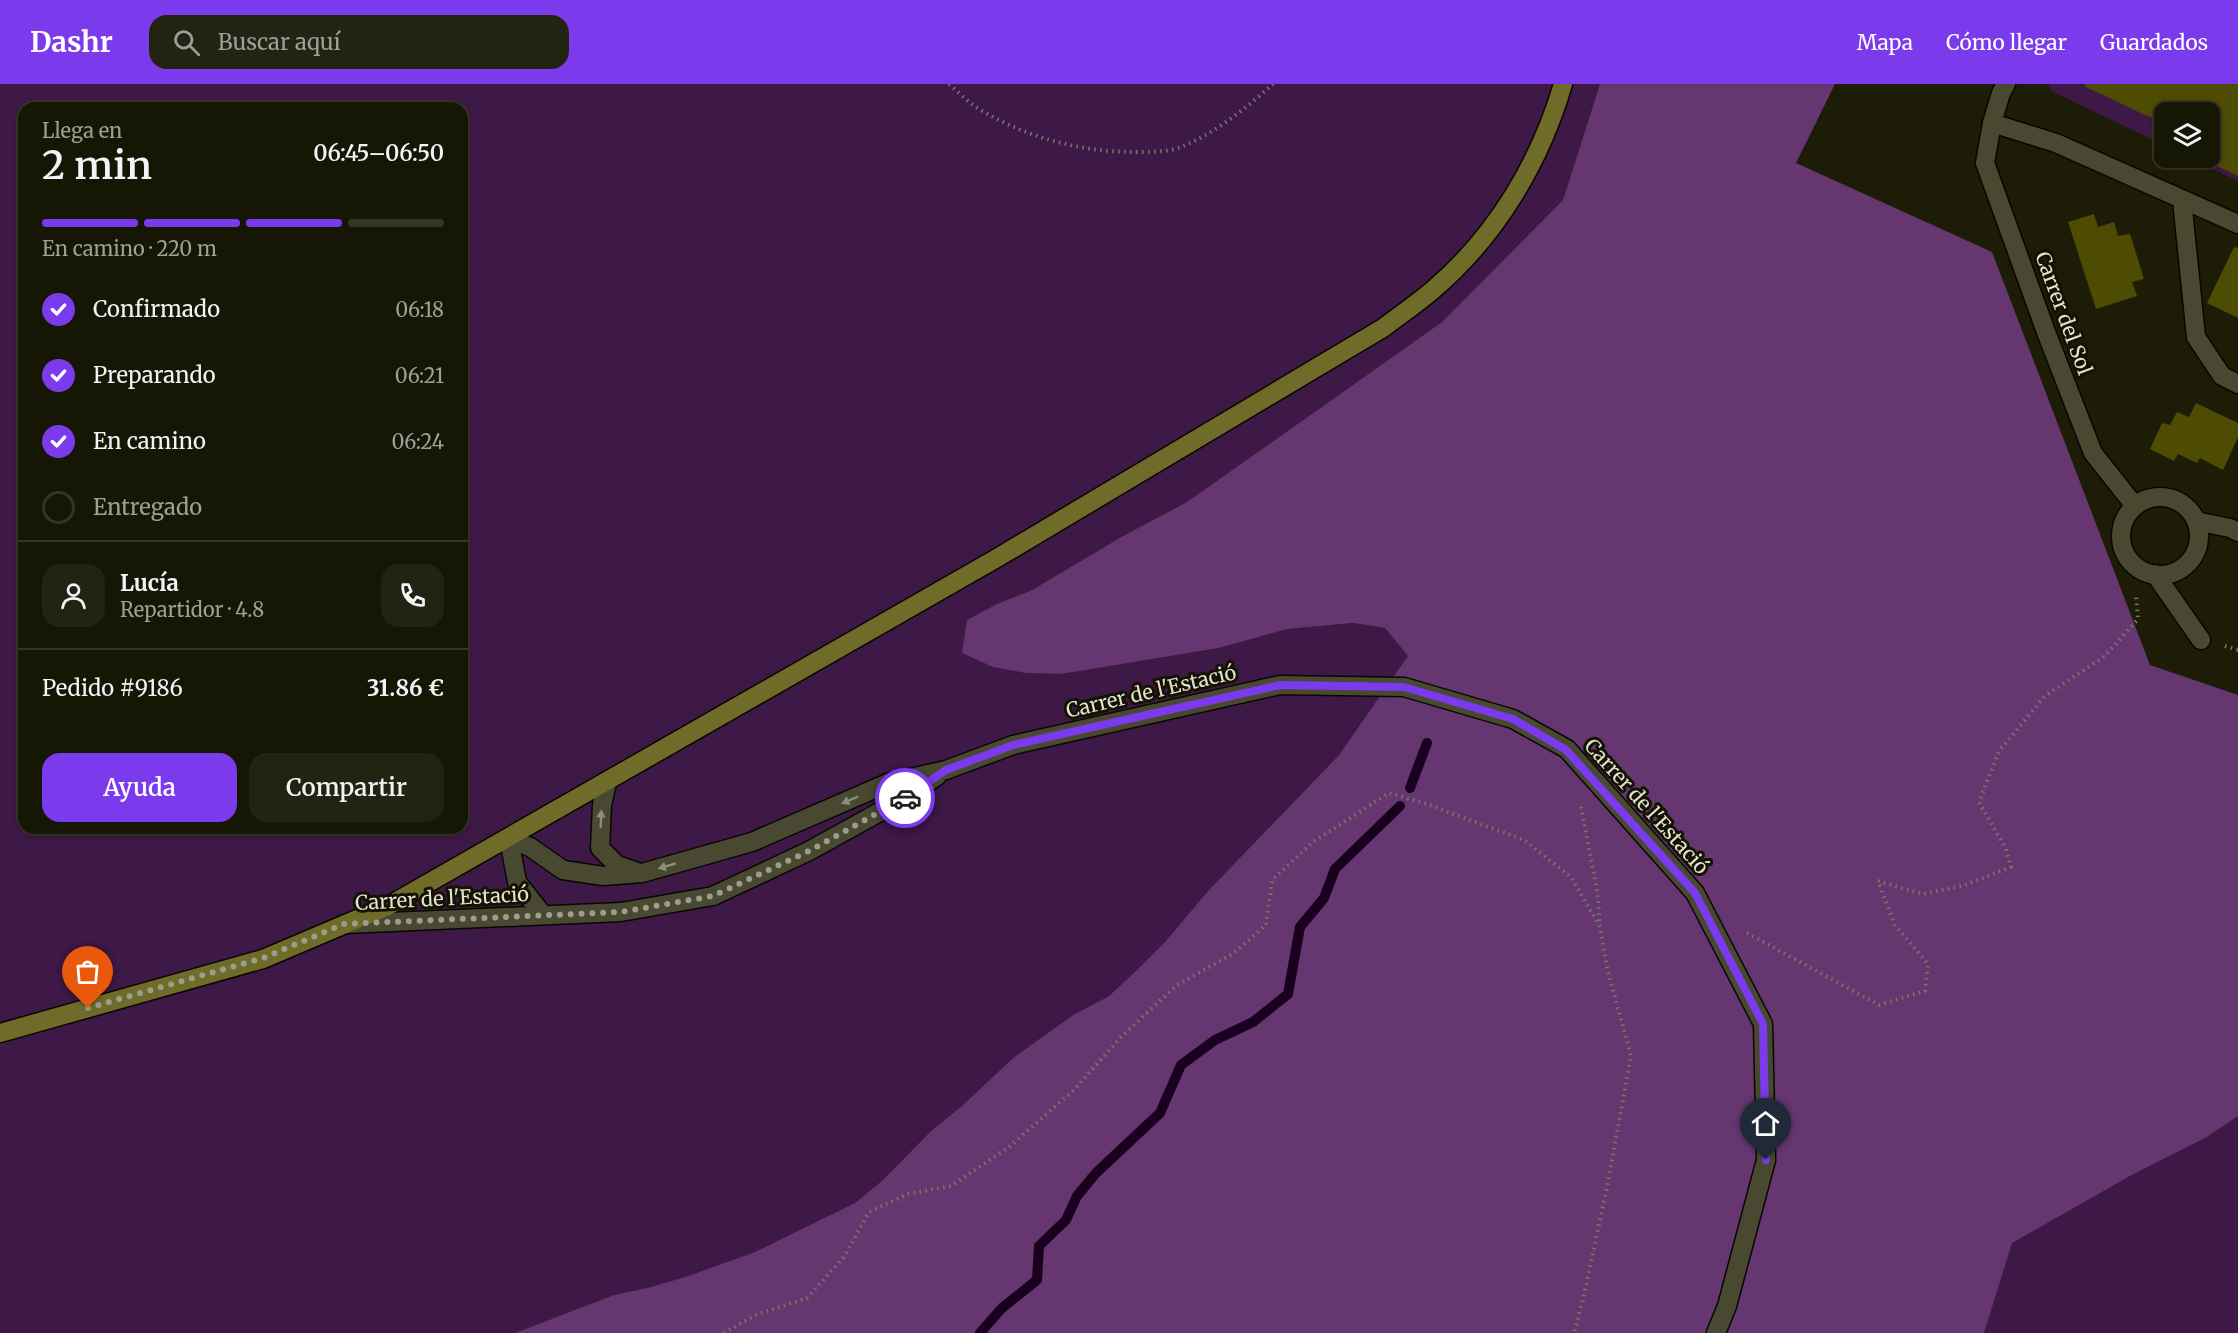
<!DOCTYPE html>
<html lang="es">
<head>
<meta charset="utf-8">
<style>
	:root { --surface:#161605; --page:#232313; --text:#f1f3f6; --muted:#9e9f9a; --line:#353527; --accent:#7c3aed }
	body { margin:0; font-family:Merriweather,serif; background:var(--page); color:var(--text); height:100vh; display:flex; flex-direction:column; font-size:22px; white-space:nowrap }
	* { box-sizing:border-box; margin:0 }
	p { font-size:20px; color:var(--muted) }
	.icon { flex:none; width:33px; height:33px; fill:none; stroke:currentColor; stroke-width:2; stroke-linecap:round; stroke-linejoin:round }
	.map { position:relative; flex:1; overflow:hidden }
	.drawer { position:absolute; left:18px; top:18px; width:450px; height:732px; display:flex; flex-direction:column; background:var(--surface); border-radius:18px; box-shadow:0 3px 9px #0003,0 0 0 2px var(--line) }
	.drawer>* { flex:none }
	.tools { position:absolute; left:2154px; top:18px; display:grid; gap:12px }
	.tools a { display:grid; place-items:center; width:66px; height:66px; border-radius:12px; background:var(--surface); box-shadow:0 3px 9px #0003,0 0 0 2px var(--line); font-size:30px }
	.pin { position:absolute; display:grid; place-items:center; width:51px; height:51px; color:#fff; margin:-62px -26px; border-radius:50% 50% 50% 0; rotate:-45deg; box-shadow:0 0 6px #0007 }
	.pin .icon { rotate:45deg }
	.courier { position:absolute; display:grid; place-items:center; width:60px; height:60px; margin:-30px; border:4px solid #7c3aed; border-radius:50%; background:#fff; color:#222; box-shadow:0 2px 8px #0007 }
	.summary em { font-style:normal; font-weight:600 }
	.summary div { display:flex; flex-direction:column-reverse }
	.summary { display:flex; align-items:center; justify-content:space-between; height:102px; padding:0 24px }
	h1 { font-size:39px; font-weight:600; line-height:45px }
	.bar { display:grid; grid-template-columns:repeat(4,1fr); gap:9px 6px; align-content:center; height:72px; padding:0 24px }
	.bar i { height:8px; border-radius:4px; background:var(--line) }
	.bar .current { background:var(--accent) }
	.bar p { grid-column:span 4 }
	.line { display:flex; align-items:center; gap:15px; padding:0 24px; border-top:2px solid var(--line) }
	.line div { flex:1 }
	.round { display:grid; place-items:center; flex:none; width:63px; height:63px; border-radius:18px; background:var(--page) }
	ol { padding:0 24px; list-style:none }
	li { display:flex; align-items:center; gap:18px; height:66px }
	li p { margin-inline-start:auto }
	li .icon { padding:6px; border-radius:50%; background:var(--accent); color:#fff; stroke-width:4 }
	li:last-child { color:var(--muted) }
	li i { width:33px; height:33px; border:3px solid var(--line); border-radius:50% }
	.primary-button { display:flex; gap:12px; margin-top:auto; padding:12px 24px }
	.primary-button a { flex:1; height:69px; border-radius:18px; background:var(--accent); color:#fff; font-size:24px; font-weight:600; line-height:69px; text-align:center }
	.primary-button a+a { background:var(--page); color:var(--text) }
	header { display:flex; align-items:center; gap:36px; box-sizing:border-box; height:84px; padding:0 30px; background:var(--accent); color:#fff }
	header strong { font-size:28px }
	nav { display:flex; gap:33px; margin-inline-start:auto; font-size:21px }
	.search { width:420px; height:54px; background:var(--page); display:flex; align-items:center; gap:15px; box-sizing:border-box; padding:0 21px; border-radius:18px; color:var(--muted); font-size:22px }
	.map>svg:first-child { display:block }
	.green { fill:#3e1846; fill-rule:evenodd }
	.forest { fill:#65366f }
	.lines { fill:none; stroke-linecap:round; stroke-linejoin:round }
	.stream { stroke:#19001f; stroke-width:10 }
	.building { fill:#4e4b03 }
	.street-casing { stroke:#080700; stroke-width:21 }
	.secondary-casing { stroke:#080700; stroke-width:21 }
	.path { stroke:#787866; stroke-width:4; stroke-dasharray:1.5 4.5; stroke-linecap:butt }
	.street { stroke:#494931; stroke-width:18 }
	.secondary { stroke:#6e6c28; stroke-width:18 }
	.oneway { fill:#8e8e7a }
	.done { stroke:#9d9d8c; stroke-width:6; stroke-dasharray:0 10.8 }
	.route { stroke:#7c3aed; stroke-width:8 }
	.labels { text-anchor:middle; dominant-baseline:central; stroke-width:6; stroke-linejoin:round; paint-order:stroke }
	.street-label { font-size:20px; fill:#e2e2d4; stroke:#141301 }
</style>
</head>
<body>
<header>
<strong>Dashr</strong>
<div class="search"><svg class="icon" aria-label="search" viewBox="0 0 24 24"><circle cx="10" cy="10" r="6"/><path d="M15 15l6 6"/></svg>Buscar aquí</div>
<nav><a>Mapa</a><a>Cómo llegar</a><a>Guardados</a></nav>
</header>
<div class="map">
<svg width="2238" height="1249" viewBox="0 0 2238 1249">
	<rect width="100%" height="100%" fill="#1d1d07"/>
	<!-- green -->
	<g class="green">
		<path d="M 0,0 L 1600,0 L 1563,116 L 1442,238 L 1187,418 L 1123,452 L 1032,506 L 997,520 L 1026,589 L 1061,590 L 1219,564 L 1287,545 L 1353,539 L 1385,544 L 1409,572 L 1339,671 L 1208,807 L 1165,858 L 1139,884 L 1109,912 L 1073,931 L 1013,974 L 963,1021 L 931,1047 L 883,1096 L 855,1119 L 786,1153 L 755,1168 L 685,1193 L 647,1204 L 614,1211 L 515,1249 L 0,1249 ZM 24,24 L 462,24 L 462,744 L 24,744 Z"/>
		<polygon points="2048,0 2238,0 2238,97 2190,74 2210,74 2210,28 2164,28 2164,61 2051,7"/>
		<polygon points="2238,1032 2238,1249 1984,1249 2011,1159 2130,1092 2207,1053"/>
	</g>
	<!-- forest -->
	<polygon class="forest" points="1600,0 1835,0 1796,79 1992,168 2150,581 2238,611 2238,1032 2207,1053 2130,1092 2012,1159 1984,1249 515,1249 614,1211 647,1204 685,1193 755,1168 855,1119 883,1096 931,1047 963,1021 1013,974 1073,931 1109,912 1139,884 1165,858 1208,807 1339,671 1408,572 1385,544 1353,539 1287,545 1219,564 1061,590 1026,589 993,583 962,569 967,536 997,520 1032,506 1123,452 1187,418 1442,238 1563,116"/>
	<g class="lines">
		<!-- stream -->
		<g class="stream">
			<polyline points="1410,704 1427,659"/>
			<polyline points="980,1249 1002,1224 1037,1196 1039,1162 1066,1136 1077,1112 1096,1089 1160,1029 1181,981 1215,956 1253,938 1288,910 1300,843 1324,814 1335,785 1400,722"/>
		</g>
	</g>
	<!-- building -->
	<g class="building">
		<polygon points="2086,0 2238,0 2238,92 2200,74 2210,74 2210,28 2164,28 2164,40 2084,2"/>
		<polygon points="2094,130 2098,143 2114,138 2118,152 2130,150 2144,195 2132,198 2137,212 2096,225 2068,138"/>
		<polygon points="2234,163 2238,164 2238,234 2207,219"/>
		<polygon points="2196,319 2238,339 2238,353 2223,386 2200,374 2197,379 2178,370 2174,377 2150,365 2162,339 2170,341 2177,328 2189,333"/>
	</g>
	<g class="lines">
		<!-- street casing -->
		<g class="street-casing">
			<g id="street">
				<polyline points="2006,0 2001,9 1992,39 1985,79 2046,248 2093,369 2135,422"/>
				<polyline points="1992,39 2056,59 2238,140"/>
				<polyline points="2182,116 2196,253 2222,292 2238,300"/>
				<circle cx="2160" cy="452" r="39"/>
				<polyline points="2196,437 2230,444 2238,448"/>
				<polyline points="2155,490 2201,556"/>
				<polyline points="607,699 602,721 600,764 617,781 635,787"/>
				<polyline points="509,755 530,763 563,786 603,792 642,789 752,758 888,699 946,686 1013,661 1280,601 1404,603 1513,635 1567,665 1695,809 1763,940 1766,1076 1727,1222 1716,1249"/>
				<polyline points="509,755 517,798 543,831"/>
				<polyline points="345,840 621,828 713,812 809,767 903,715 937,692"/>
			</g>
		</g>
		<!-- secondary casing -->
		<g class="secondary-casing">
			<path id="secondary" d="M 0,949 L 263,875 L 388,822 L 997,474 L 1383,244 C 1400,231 1418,219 1434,205 C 1497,151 1540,78 1563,0"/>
		</g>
		<!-- path -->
		<g class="path">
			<path d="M 949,0 C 957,7 965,15 973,21 C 1018,51 1076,67 1129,68 C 1145,68 1168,69 1183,62 C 1216,49 1247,23 1273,0"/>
			<polyline points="2225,562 2238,566"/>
			<polyline points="1581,723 1597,806 1600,839"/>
			<polyline points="1747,849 1879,921 1925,907 1928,880 1895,841 1878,797 1923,810 1965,801 2011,783 2006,765 1979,718 1999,667 2045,612 2105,572 2138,535 2136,511"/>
			<polyline points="724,1249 755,1231 807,1214 844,1173 869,1128 908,1110 951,1102 1009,1063 1075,1005 1121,953 1177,901 1234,869 1266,841 1272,796 1313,758 1389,709 1421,718 1524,756 1571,793 1600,843 1607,884 1631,972 1607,1103 1584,1211 1574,1249"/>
		</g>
		<!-- street -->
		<use href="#street" class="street"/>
		<!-- secondary -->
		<use href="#secondary" class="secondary"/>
	</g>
	<!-- one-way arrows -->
	<defs><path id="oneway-solid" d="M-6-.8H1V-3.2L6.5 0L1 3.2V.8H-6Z" transform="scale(1.5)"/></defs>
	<g class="oneway">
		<use href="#oneway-solid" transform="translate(850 716) rotate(157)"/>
		<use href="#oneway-solid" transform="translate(601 735) rotate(-88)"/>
		<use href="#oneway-solid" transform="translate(667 782) rotate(164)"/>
	</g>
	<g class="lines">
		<!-- done -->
		<polyline class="done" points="88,924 263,874 344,840 621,828 713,812 809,767 905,714"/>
		<!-- route -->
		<polyline class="route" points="905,714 946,686 1013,661 1280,601 1404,603 1513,635 1566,666 1695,809 1763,940 1766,1076"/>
	</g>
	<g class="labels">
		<!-- street labels -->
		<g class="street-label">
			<text transform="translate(2064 229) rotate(70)">Carrer del Sol</text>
			<text transform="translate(1151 607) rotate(-13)">Carrer de l'Estació</text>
			<text transform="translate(1647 722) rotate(48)">Carrer de l'Estació</text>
			<text transform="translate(442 814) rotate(-3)">Carrer de l'Estació</text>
		</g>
	</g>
</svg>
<div class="tools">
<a><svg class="icon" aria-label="layers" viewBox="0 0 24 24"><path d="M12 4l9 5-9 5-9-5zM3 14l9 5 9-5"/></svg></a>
</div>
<div class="pin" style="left:88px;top:924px;background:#ea580c"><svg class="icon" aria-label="bag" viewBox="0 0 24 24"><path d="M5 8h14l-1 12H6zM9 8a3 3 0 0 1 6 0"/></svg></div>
<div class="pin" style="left:1766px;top:1076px;background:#1f2937"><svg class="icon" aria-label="home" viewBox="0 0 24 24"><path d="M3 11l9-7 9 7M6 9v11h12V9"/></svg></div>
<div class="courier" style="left:905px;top:714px"><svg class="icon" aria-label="car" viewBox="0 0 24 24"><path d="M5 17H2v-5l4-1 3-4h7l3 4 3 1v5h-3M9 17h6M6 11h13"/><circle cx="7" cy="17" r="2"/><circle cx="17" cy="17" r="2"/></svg></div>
<section class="drawer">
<div class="summary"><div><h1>2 min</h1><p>Llega en</p></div><em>06:45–06:50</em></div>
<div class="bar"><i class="current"></i><i class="current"></i><i class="current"></i><i></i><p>En camino · 220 m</p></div>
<ol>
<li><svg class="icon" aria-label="check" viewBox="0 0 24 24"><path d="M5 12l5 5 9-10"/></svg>Confirmado<p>06:18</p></li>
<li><svg class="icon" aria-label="check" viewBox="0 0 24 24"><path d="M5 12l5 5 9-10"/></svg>Preparando<p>06:21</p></li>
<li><svg class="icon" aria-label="check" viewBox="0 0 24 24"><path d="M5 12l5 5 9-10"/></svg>En camino<p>06:24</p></li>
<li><i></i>Entregado</li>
</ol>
<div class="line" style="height:108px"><a class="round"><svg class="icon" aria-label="person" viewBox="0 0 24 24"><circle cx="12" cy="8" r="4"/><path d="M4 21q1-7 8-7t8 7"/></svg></a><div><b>Lucía</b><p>Repartidor · 4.8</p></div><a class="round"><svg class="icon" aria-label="phone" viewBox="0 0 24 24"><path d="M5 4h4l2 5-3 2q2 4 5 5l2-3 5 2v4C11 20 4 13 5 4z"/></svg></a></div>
<div class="line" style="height:78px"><div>Pedido #9186</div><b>31.86 €</b></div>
<div class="primary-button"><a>Ayuda</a><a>Compartir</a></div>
</section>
</div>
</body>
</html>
